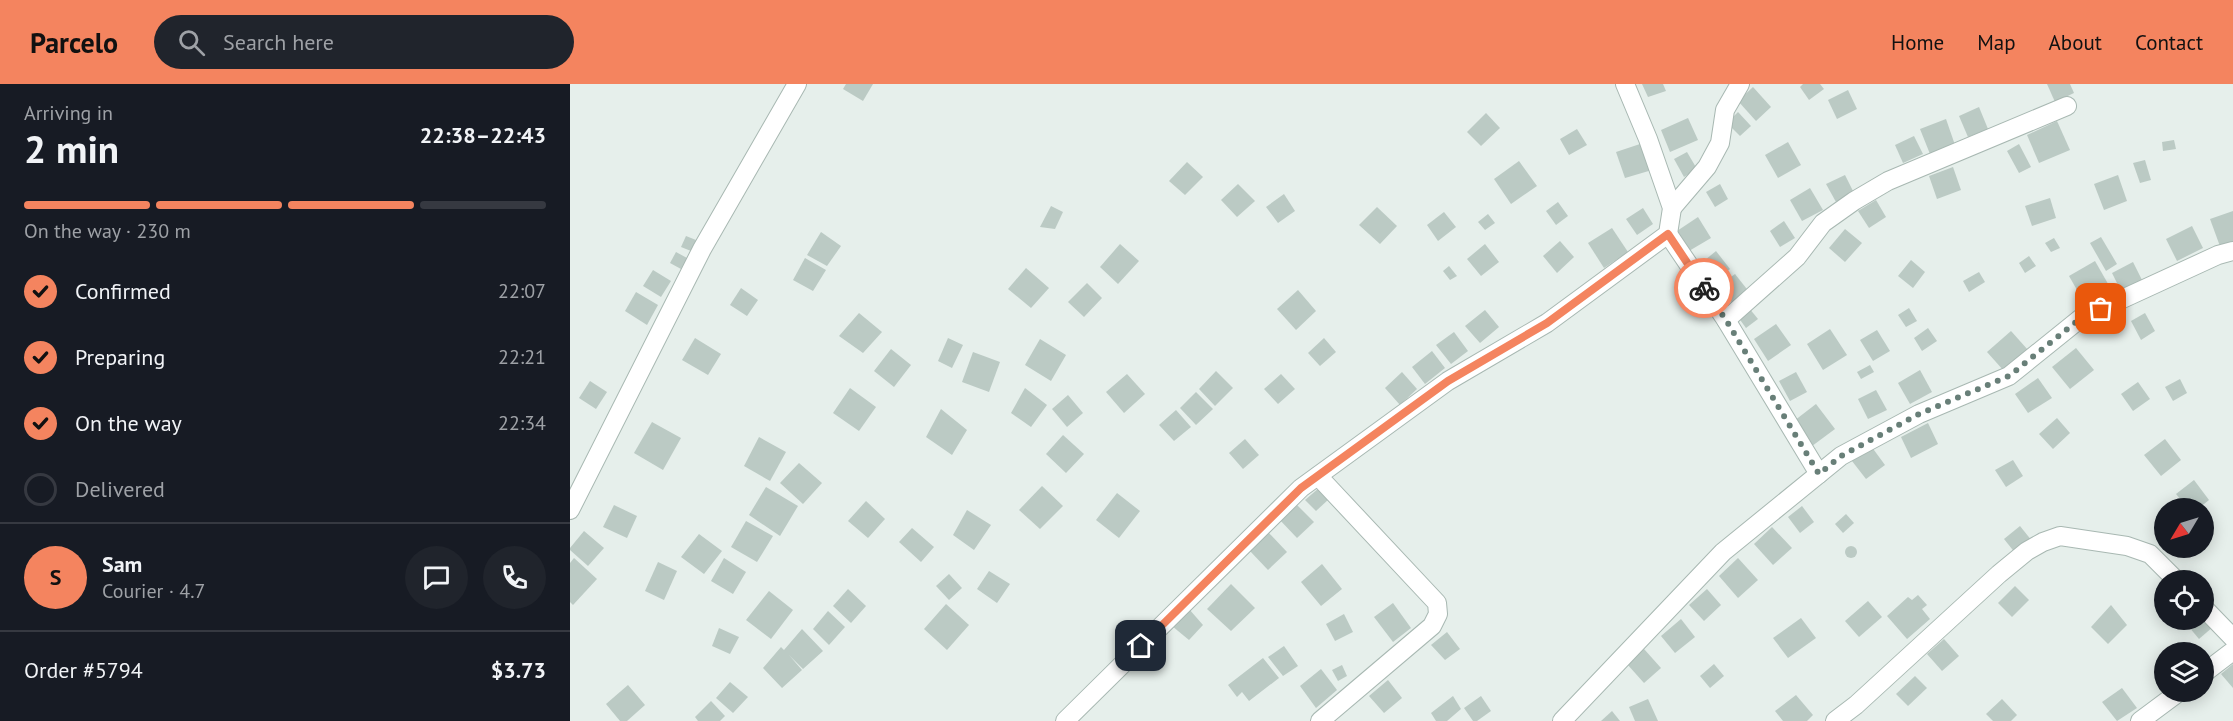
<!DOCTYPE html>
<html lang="en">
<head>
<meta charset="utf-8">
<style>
	:root { --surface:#171b24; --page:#20242c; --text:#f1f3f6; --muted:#9ea1a6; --line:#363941; --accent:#f4845f }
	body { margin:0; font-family:"PT Sans",sans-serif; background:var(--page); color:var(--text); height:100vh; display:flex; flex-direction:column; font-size:22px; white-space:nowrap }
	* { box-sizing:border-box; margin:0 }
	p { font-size:20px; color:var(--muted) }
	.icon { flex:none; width:33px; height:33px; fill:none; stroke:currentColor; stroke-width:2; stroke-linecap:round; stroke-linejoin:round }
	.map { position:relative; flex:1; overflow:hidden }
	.panel { display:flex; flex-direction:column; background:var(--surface); width:570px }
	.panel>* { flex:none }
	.needle { width:39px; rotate:232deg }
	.fabs { position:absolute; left:1584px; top:414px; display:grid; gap:12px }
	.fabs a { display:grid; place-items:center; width:60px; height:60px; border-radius:50%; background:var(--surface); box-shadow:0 3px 15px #0003; font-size:30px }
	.pin { position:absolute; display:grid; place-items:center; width:51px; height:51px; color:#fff; margin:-26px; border-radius:12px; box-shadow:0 3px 9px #0006 }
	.courier { position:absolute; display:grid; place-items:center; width:60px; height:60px; margin:-30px; border:4px solid #f4845f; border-radius:50%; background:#fff; color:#222; box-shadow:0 2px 8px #0007 }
	.headline em { font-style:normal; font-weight:800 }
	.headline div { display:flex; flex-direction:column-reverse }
	.headline { display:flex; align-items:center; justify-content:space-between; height:102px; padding:0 24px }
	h1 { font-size:39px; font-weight:800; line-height:45px }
	.bar { display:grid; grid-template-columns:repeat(4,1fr); gap:9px 6px; align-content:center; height:72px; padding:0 24px }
	.bar i { height:8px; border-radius:4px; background:var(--line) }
	.bar .selected { background:var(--accent) }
	.bar p { grid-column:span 4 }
	.line { display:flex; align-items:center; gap:15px; padding:0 24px; border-top:2px solid var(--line) }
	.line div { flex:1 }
	.round { display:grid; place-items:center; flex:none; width:63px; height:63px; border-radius:32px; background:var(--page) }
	ol { padding:0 24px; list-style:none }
	li { display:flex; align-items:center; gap:18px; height:66px }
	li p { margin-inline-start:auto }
	li .icon { padding:6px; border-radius:50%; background:var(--accent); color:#111; stroke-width:4 }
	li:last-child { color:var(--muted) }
	li i { width:33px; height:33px; border:3px solid var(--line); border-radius:50% }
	header { display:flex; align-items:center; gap:36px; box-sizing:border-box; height:84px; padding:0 30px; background:var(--accent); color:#111 }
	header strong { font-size:28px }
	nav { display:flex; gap:33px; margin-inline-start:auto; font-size:21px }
	.search { width:420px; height:54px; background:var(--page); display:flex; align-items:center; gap:15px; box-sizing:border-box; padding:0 21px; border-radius:33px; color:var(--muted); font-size:22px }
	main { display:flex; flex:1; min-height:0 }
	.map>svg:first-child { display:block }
	.building { fill:#bbcac4 }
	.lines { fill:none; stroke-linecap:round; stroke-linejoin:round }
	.street-casing { stroke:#a8b8b2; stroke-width:20 }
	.street { stroke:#fff; stroke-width:18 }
	.done { stroke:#687f78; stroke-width:6; stroke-dasharray:0 10.8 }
	.route { stroke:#f4845f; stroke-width:8 }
</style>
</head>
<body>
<header>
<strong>Parcelo</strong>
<div class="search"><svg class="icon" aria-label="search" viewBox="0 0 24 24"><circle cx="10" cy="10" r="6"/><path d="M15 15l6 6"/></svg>Search here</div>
<nav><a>Home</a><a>Map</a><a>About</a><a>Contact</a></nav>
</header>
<main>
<section class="panel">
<div class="headline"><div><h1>2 min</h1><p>Arriving in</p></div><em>22:38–22:43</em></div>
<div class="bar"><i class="selected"></i><i class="selected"></i><i class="selected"></i><i></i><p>On the way · 230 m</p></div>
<ol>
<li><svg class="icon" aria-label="check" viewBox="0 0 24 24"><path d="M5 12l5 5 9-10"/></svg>Confirmed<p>22:07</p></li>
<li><svg class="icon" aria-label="check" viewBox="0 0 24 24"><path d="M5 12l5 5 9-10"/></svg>Preparing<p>22:21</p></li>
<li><svg class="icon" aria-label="check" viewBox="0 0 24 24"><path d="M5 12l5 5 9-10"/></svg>On the way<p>22:34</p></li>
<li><i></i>Delivered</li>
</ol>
<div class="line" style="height:108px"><b class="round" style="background:var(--accent);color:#111">S</b><div><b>Sam</b><p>Courier · 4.7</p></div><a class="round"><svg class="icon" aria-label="chat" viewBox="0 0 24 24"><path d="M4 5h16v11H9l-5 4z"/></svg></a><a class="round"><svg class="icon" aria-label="phone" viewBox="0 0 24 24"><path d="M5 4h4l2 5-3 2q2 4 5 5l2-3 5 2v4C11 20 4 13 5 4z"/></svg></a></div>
<div class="line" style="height:78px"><div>Order #5794</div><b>$3.73</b></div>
</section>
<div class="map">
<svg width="1663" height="637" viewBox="0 0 1663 637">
	<rect width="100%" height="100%" fill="#e6efeb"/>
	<!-- building -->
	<g class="building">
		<polygon points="276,0 303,0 293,17 273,5"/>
		<polygon points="1072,0 1093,0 1096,7 1078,13"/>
		<polygon points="1233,0 1250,0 1254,5 1239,16 1230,3"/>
		<polygon points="1477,0 1500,0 1504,9 1485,18"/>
		<polygon points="1183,3 1201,23 1186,37 1168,17"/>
		<polygon points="1278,6 1287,25 1267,35 1258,16"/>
		<polygon points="1409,23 1418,45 1398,53 1389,32"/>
		<polygon points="1168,28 1181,42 1170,52 1157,39"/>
		<polygon points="916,29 930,44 911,62 897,48"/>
		<polygon points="1118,34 1128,56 1100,68 1091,46"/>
		<polygon points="1376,35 1385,61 1360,70 1350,45"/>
		<polygon points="1487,37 1500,66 1469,79 1457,51"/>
		<polygon points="1007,45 1017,61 999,71 990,55"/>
		<polygon points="1344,52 1353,70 1333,79 1325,61"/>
		<polygon points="1604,56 1606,65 1593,67 1592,58"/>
		<polygon points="1218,58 1231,81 1208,94 1195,71"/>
		<polygon points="1073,59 1082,86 1055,94 1046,68"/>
		<polygon points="1449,60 1461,83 1449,89 1437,67"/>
		<polygon points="1117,68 1127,85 1114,93 1104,75"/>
		<polygon points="1575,76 1581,96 1570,99 1563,79"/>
		<polygon points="949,77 967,102 941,120 924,95"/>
		<polygon points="617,78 633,93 615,111 599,97"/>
		<polygon points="1383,83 1391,106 1367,115 1359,92"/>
		<polygon points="1275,91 1284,109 1266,118 1256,100"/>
		<polygon points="1548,91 1557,117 1534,126 1524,100"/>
		<polygon points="668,100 685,117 667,133 651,116"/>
		<polygon points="1150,100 1158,115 1145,123 1136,108"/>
		<polygon points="1240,104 1253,126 1232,137 1220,116"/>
		<polygon points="714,110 725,127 708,139 696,123"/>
		<polygon points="1480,114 1486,134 1462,142 1455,122"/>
		<polygon points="1306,116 1316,133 1299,144 1288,127"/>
		<polygon points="988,118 998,132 986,141 976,127"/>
		<polygon points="481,122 493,128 485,145 470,143"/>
		<polygon points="807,123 827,142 810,160 789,141"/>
		<polygon points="1073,124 1083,140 1067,151 1056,135"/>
		<polygon points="1663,127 1663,160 1651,165 1640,135"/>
		<polygon points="874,128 886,143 868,157 857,141"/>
		<polygon points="918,130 925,139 915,146 908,138"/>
		<polygon points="1128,133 1141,154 1119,167 1107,147"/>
		<polygon points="1214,137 1225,154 1210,163 1200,147"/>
		<polygon points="1622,142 1633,164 1607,177 1596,155"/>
		<polygon points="1042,144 1058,168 1034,184 1018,159"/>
		<polygon points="1275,145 1292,159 1275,178 1259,164"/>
		<polygon points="251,148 271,162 257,182 237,171"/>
		<polygon points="116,152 126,156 121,167 111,163"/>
		<polygon points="1531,153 1547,180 1536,187 1520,159"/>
		<polygon points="1484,154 1490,164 1481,168 1475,159"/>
		<polygon points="990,157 1004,173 987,189 973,172"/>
		<polygon points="550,160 569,177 548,200 530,183"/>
		<polygon points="915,160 929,178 911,192 897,175"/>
		<polygon points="1146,167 1160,185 1143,199 1129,181"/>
		<polygon points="106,168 117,174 111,185 100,179"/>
		<polygon points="1459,172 1466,182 1455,189 1449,179"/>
		<polygon points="235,174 256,186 243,207 223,196"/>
		<polygon points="1341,176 1355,188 1343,204 1328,192"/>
		<polygon points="1525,177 1541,205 1515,220 1499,192"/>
		<polygon points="1563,178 1572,196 1551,207 1542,189"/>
		<polygon points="879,182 887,192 880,196 873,187"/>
		<polygon points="456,184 479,204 461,224 438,205"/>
		<polygon points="83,186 101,197 91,213 73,202"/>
		<polygon points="1409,188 1415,198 1399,208 1393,197"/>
		<polygon points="1165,190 1180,209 1164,221 1149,202"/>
		<polygon points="517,199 532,214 514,233 498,218"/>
		<polygon points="171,204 188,216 177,232 160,221"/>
		<polygon points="728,206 746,227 726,246 707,225"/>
		<polygon points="66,208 88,221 77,241 55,227"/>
		<polygon points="1179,224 1188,235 1176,244 1168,233"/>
		<polygon points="1339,224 1347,237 1336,243 1328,231"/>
		<polygon points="915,226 929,243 910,259 895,242"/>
		<polygon points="289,229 312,248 293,269 269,252"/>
		<polygon points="1575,229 1585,247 1571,256 1561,237"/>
		<polygon points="1206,240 1221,261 1198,277 1184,255"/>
		<polygon points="1358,244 1367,257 1352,267 1344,254"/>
		<polygon points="1260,245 1277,271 1253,286 1237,260"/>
		<polygon points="1307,246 1320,267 1303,277 1290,256"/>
		<polygon points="1441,247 1458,266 1434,287 1417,268"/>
		<polygon points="884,248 898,267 881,280 866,261"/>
		<polygon points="125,254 151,270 138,291 112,276"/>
		<polygon points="378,254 393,261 382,284 368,277"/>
		<polygon points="754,254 766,268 750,282 738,269"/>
		<polygon points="470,255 496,271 481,297 455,281"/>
		<polygon points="1506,264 1524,286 1500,305 1482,283"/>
		<polygon points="321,265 341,281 324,303 304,287"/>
		<polygon points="862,267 875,284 855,300 842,283"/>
		<polygon points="403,268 430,278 419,308 392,298"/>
		<polygon points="1300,281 1304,288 1291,295 1287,288"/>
		<polygon points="1350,286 1362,308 1340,320 1328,299"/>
		<polygon points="646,287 663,304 645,322 629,305"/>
		<polygon points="832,288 847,305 830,321 815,304"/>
		<polygon points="1226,288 1237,308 1220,317 1209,297"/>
		<polygon points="557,290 575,310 554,329 536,308"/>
		<polygon points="711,290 725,305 708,320 694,305"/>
		<polygon points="1468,294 1482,314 1458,329 1445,310"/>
		<polygon points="1610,295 1617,309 1603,317 1595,303"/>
		<polygon points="20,297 37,308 26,325 9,314"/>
		<polygon points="1568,298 1580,315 1563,327 1551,310"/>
		<polygon points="280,304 306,323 289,347 263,329"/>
		<polygon points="455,304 477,321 461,343 441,329"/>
		<polygon points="1306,306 1317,326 1298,335 1288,315"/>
		<polygon points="626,308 643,325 626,341 610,324"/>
		<polygon points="498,311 513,329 497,343 482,325"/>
		<polygon points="1246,320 1265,345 1238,365 1220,340"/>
		<polygon points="371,325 397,346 382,371 356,353"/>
		<polygon points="606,326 621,343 604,357 589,341"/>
		<polygon points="1487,334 1500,349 1483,365 1469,350"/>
		<polygon points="82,338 111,354 93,386 64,369"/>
		<polygon points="1358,339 1368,360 1341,374 1331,353"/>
		<polygon points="493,351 514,370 496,389 476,370"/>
		<polygon points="189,353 216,368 200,397 174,382"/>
		<polygon points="675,355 689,371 673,385 659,369"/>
		<polygon points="1595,355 1611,376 1591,392 1574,371"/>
		<polygon points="1301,362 1315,381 1296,395 1282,377"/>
		<polygon points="1443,376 1453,392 1436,403 1425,386"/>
		<polygon points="229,379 252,399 233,420 210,399"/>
		<polygon points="1624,396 1639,416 1629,424 1618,424 1606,410"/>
		<polygon points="472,402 493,422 470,445 449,426"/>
		<polygon points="196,403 228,422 210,452 179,431"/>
		<polygon points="749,404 759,415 746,427 735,416"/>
		<polygon points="547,409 570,427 549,454 526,436"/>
		<polygon points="296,417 315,435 298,454 278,437"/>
		<polygon points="725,419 744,438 727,454 708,434"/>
		<polygon points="44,421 67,432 57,454 33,443"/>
		<polygon points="1232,422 1244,438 1230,449 1218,433"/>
		<polygon points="397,426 421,441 404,466 383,451"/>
		<polygon points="1276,430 1284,439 1273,449 1265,440"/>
		<polygon points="176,437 203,452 187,478 161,463"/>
		<polygon points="1450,442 1462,457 1446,470 1434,455"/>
		<polygon points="1202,443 1222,464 1203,481 1184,460"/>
		<polygon points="342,444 364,463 351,478 329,458"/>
		<polygon points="14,447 34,464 18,482 0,466 0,464"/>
		<polygon points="698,448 717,468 698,486 679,466"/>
		<polygon points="129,450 152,467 134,490 111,473"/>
		<circle cx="1281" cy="468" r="6"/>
		<polygon points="4,474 27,495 3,521 0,518 0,479"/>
		<polygon points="154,474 176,488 163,510 141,497"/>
		<polygon points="1168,474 1188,496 1168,514 1149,492"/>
		<polygon points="88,478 107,487 94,516 75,507"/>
		<polygon points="752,480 772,505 751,522 731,498"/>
		<polygon points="419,487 440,500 427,519 407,505"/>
		<polygon points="379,490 392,504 379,516 366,502"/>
		<polygon points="661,500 685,524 661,547 637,525"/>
		<polygon points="1445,502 1459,516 1442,533 1428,519"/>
		<polygon points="278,505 296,522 281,539 263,522"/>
		<polygon points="1137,505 1151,521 1134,537 1119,521"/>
		<polygon points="199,507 223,526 201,555 176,536"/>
		<polygon points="1348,511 1357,521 1352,525 1360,535 1337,555 1317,532 1338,513 1342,516"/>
		<polygon points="1298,517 1312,533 1289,553 1275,537"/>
		<polygon points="823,519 841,544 823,558 804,533"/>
		<polygon points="376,520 399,541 377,566 354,545"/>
		<polygon points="1541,521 1557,541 1538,560 1521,543"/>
		<polygon points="619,525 633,541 619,556 602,542"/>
		<polygon points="258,527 275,543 259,561 243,545"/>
		<polygon points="774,530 783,548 765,557 756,540"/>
		<polygon points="1231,534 1246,554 1218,574 1203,554"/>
		<polygon points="1111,535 1125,553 1105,569 1091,552"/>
		<polygon points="1616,536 1634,536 1644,542 1629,555 1614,537"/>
		<polygon points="149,544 169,553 160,570 142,562"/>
		<polygon points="232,545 253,567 233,585 219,571 232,586 212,604 193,584 211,563 214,566"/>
		<polygon points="877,548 890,565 875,576 861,561"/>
		<polygon points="1374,555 1389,572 1372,587 1357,570"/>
		<polygon points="714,562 728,582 713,592 698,573"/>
		<polygon points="1074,565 1091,584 1074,599 1057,580"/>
		<polygon points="693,574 709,594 679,617 672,608 667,613 658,601"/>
		<polygon points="1144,580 1154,592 1140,604 1130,592"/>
		<polygon points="1663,580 1663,604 1651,590"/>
		<polygon points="772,581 777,592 768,597 762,586"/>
		<polygon points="751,585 767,606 746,624 730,602"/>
		<polygon points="1345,592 1357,604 1338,622 1326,610"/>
		<polygon points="818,596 832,614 814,629 799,612"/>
		<polygon points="160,598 178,613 163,629 146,614"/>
		<polygon points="58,601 75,621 57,637 50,637 36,620"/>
		<polygon points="1552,604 1567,624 1547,637 1532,618"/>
		<polygon points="1226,611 1243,631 1237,637 1213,637 1205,627"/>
		<polygon points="883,612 891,625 877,637 866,637 861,629"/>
		<polygon points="911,612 921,627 907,637 903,637 894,624"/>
		<polygon points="1078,615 1088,637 1065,637 1059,623"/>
		<polygon points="1432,615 1447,631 1441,637 1423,637 1416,630"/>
		<polygon points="141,617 155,632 150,637 128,637 125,633"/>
		<polygon points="1042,627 1050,637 1031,637"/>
	</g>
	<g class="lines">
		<!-- street casing -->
		<g class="street-casing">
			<g id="street">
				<polyline points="1102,124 1137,83 1150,59 1155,26 1170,0"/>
				<polyline points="1098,150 1156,236 1249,390"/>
				<polyline points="1156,236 1227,173 1253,139 1284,117 1318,97 1497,22"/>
				<polyline points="748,392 867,519 868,530 862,542 750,637"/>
				<polyline points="0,426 132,165 227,0"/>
				<polyline points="1634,524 1663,554"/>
				<polyline points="1634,589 1663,567"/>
				<polyline points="495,637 731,404 878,297 977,239 1098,150 1102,124 1078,55 1055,0"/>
				<polyline points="992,637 1153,468 1271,372 1349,330 1439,292 1511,234 1648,171 1663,167"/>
				<polyline points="1265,637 1286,621 1429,490 1457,467 1473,458 1490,452 1557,462 1580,470 1606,496"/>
				<polyline points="1570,637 1609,608"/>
			</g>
		</g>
		<!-- street -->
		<use href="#street" class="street"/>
	</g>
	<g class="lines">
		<!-- done -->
		<polyline class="done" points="1134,204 1156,236 1249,390 1271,372 1349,330 1439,292 1511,234 1531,225"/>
		<!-- route -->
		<polyline class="route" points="571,562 731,404 878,297 977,239 1098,150 1134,204"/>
	</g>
</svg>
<div class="fabs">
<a><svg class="needle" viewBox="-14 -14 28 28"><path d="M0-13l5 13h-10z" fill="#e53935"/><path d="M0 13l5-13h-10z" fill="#9ea1a6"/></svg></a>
<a><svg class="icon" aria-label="locate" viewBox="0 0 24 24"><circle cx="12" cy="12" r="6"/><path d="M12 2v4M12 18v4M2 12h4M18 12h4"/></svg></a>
<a><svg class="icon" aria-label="layers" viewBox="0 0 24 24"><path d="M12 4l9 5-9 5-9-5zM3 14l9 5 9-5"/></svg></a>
</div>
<div class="pin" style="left:1531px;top:225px;background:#ea580c"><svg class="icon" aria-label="bag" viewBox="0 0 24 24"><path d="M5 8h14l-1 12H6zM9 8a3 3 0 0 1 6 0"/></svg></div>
<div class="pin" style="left:571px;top:562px;background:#1f2937"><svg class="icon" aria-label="home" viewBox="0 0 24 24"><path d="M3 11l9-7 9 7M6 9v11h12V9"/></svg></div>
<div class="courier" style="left:1134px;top:204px"><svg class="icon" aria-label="bike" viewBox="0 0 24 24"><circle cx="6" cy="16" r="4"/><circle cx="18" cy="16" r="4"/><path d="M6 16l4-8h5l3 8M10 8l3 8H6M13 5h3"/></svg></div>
</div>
</main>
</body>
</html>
